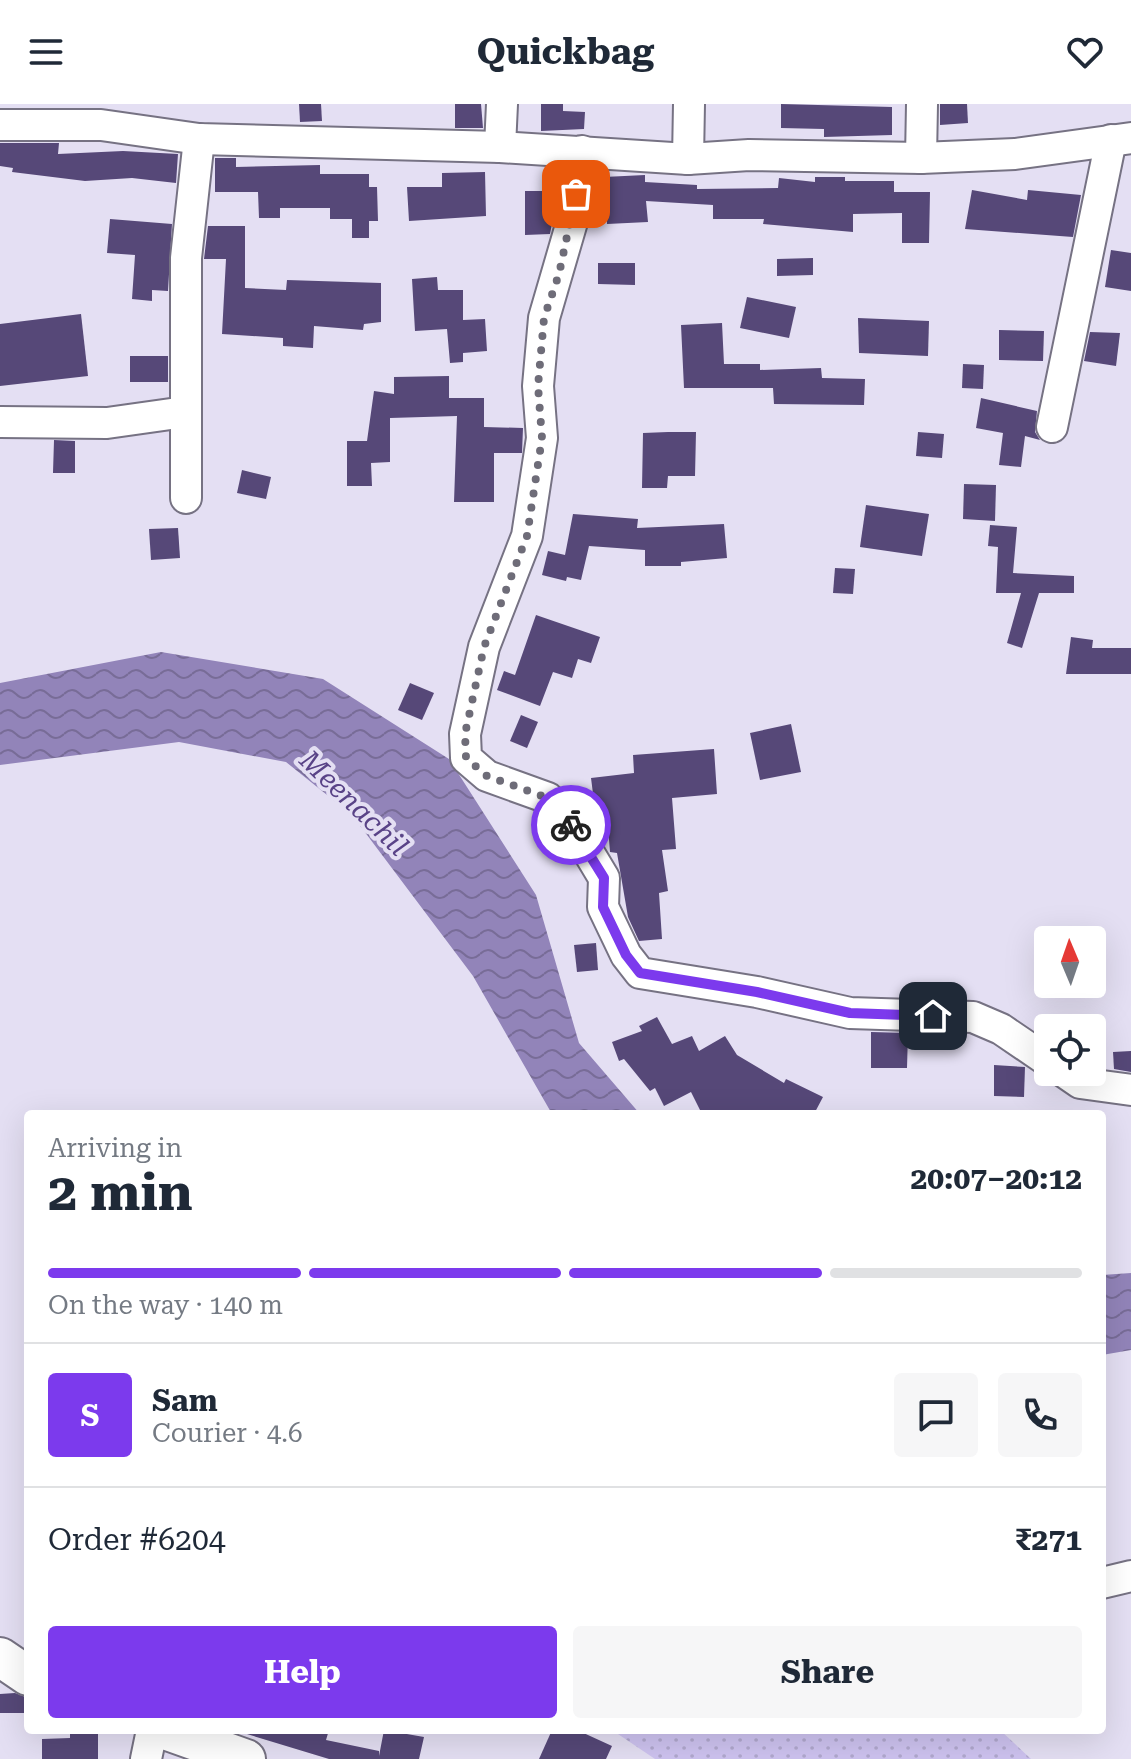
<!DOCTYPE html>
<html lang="en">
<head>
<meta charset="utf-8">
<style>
	:root { --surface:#fff; --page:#f6f6f7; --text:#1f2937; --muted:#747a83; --line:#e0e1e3; --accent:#7c3aed }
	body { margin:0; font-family:"Roboto Serif",serif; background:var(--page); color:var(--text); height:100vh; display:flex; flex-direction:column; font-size:30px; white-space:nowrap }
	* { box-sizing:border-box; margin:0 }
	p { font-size:26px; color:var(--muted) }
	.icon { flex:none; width:44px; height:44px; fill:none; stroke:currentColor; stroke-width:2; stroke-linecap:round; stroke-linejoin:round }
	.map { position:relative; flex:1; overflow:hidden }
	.side { position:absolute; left:24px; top:1006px; width:1082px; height:624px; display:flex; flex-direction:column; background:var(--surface); border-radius:8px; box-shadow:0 8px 32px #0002 }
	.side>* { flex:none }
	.needle { width:52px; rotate:358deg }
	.controls { position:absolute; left:1034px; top:822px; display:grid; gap:16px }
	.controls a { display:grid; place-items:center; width:72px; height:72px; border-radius:8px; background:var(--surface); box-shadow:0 8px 32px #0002; font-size:40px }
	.pin { position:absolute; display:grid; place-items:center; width:68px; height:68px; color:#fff; margin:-34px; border-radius:16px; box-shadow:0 4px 12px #0006 }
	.courier { position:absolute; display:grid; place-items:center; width:80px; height:80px; margin:-40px; border:6px solid #7c3aed; border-radius:50%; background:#fff; color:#222; box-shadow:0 2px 10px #0007 }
	.head em { font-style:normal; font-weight:700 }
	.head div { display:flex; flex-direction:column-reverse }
	.head { display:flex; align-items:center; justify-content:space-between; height:136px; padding:0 24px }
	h1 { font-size:52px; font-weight:700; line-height:60px }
	.bar { display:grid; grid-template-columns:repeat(4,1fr); gap:12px 8px; align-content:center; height:96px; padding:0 24px }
	.bar i { height:10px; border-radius:6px; background:var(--line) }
	.bar .active { background:var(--accent) }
	.bar p { grid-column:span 4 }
	.line { display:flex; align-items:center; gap:20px; padding:0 24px; border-top:2px solid var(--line) }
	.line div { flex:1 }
	.round { display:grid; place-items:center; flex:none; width:84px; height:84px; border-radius:8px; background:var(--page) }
	.action { display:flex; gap:16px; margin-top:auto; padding:16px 24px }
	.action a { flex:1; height:92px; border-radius:8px; background:var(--accent); color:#fff; font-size:32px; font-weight:700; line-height:92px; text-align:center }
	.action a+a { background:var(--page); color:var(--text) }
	header { display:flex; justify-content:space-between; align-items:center; height:104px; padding:0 24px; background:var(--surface); font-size:36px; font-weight:700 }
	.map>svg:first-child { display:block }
	.grass { fill:url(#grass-dots) }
	.water { fill:url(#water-waves) }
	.building { fill:#564878 }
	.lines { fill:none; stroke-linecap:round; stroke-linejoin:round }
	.minor-casing { stroke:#767283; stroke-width:34 }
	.major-casing { stroke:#767283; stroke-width:42 }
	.minor { stroke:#fff; stroke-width:30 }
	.major { stroke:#fff; stroke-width:38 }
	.done { stroke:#6e6c78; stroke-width:8; stroke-dasharray:0 14.4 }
	.route { stroke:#7c3aed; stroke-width:10 }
	.labels { text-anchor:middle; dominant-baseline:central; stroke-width:8; stroke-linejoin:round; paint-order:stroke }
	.water-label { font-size:28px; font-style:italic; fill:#594387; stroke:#e4dff3 }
</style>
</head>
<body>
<header><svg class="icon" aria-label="menu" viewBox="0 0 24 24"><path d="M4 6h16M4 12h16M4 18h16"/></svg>Quickbag<svg class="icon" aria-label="heart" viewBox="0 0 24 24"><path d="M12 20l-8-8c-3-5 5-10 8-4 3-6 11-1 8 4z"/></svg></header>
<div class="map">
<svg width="1131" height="1655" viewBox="0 0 1131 1655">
	<defs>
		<pattern id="grass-dots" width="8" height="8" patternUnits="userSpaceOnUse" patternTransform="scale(2)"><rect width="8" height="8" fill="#cec3f0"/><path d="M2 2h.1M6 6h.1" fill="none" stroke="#b1a8ce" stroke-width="1.8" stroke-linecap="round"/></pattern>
		<pattern id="water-waves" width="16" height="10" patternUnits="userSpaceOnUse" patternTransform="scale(2)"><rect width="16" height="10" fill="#9284b9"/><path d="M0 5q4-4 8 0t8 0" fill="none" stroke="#786c97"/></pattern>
	</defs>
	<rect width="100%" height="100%" fill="#e4dff3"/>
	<!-- grass -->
	<polygon class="grass" points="612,1626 1000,1626 1031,1655 655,1655"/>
	<!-- water -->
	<g class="water">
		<polygon points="161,548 323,575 449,655 536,791 579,939 640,1010 552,1010 473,872 352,711 286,658 179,638 0,661 0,579"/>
		<polygon points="1131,1169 1131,1246 1102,1251 1102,1171"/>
	</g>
	<!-- building -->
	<g class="building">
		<polygon points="299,0 321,0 322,17 300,18"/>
		<polygon points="455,0 481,0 483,24 455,24"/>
		<polygon points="541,0 563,0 563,7 585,8 584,25 541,27"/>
		<polygon points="781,0 892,3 892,31 824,33 824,25 781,24"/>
		<polygon points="940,0 967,0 968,19 940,21"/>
		<polygon points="0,39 59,39 58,50 123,47 178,50 176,79 132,74 85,77 12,68 13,64 0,62"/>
		<polygon points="215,54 236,54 236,63 320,61 320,70 369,70 369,83 377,83 378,117 369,117 369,134 352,134 352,115 330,115 330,104 280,104 280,114 259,114 258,88 215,88"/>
		<polygon points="485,68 486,112 409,117 407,83 442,83 442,69"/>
		<polygon points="645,71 645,78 697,81 697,85 778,84 779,74 815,78 815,73 845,73 845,77 894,77 894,88 930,88 929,139 902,139 902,109 853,110 853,128 763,120 764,115 713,115 713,101 646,97 648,118 607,120 604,73"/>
		<polygon points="545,78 560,78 550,130 525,131 525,87 545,87"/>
		<polygon points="972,86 1027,96 1028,86 1081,91 1073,133 965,125"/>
		<polygon points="110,115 172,120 168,187 152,186 152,197 132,195 135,151 107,149"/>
		<polygon points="208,122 245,122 245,184 286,186 287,176 381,179 381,218 364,220 363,226 314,222 313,244 283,242 283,234 222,230 226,155 204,155"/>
		<polygon points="1111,146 1131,149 1131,187 1105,183"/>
		<polygon points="813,154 813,171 777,172 777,155"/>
		<polygon points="598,159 635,159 635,181 598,180"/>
		<polygon points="437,173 438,186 463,186 463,216 485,215 487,247 463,249 463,258 450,259 447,225 415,227 412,175"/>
		<polygon points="747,193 796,203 789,234 740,224"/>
		<polygon points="81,210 88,272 0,282 0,220"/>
		<polygon points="858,214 929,217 928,252 859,249"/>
		<polygon points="722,219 724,260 760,260 760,266 821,264 822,274 865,275 864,301 774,300 773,284 684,284 681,221"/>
		<polygon points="999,226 1044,227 1043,257 999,256"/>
		<polygon points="1090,228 1120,229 1116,262 1084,257"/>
		<rect x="130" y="252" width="38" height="26"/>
		<polygon points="963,260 984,261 983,285 962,284"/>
		<polygon points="449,272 449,294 484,294 484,323 523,324 522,349 494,349 494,398 454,398 457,312 390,314 390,358 371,359 372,382 347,382 347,337 367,337 374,287 394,290 394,273"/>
		<polygon points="981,294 1037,307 1035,328 1040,336 1025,332 1021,363 999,361 1003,329 976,324"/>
		<polygon points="668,328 696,328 695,372 668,372 667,384 642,384 643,329"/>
		<polygon points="918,328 944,330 942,354 916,352"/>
		<polygon points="54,336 75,337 75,369 53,369"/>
		<polygon points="242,366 271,373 266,395 237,389"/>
		<polygon points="964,380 996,381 995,417 963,415"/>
		<polygon points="866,401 929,410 922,452 860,443"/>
		<polygon points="573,410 638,415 637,424 724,420 727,454 681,458 681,462 645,462 645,446 589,442 581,476 567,473 566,477 542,471 548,447 565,451"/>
		<polygon points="990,421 1017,423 1013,469 1074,472 1074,489 1039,489 1022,544 1007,539 1021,489 996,489 998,443 988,442"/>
		<polygon points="178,424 180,454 151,456 149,425"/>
		<polygon points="835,464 855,465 853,490 833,489"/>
		<polygon points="536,511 600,533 591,559 578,555 572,574 553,568 540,602 497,586 504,567 515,571"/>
		<polygon points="1071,533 1093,536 1092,544 1131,544 1131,570 1066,570"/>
		<polygon points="410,579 434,589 422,616 398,606"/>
		<polygon points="521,611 538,618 527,644 510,637"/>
		<polygon points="791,620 801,668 760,676 750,629"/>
		<polygon points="714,645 717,690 672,694 676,745 662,746 668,787 659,789 662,835 639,837 628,813 617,749 610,748 607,711 596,713 591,674 634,669 633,651"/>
		<polygon points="596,839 598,866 577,868 574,841"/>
		<polygon points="657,913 672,940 692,932 699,947 725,932 737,951 784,979 786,975 823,993 814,1010 702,1010 691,988 664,1002 655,984 650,987 624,955 619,957 612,938 642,927 639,922"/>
		<polygon points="871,928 908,929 907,964 871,964"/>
		<polygon points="1131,947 1131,968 1114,965 1113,948"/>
		<polygon points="994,961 1025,963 1024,993 994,992"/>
		<polygon points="15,1589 28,1594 28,1609 0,1609 0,1590"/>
		<polygon points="70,1626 98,1626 98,1655 42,1655 42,1635 70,1634"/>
		<polygon points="248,1626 329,1626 326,1636 379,1647 379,1652 384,1626 424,1633 419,1655 329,1655 247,1630"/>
		<polygon points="552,1626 577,1626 612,1642 606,1655 539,1655"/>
	</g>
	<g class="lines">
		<!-- minor casing -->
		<g class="minor-casing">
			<g id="minor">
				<polyline points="0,21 101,21 199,35 500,43 688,55 749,51 921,54 1015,50 1131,34"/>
				<polyline points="500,43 502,0"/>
				<polyline points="582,47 574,111 544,214 538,282 542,334 527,432 484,543 465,630 466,654 487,672 548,694 577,729 604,774 603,803 626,851 640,869 757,888 850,909 973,913 1001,925 1048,957"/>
				<polyline points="921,54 922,0"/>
				<polyline points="688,55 689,0"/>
				<polyline points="0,318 107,319 185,308"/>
				<polyline points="1052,323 1111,36"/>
				<polyline points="186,394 186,154 199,35"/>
				<polyline points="1064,968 1080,979 1131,986"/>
				<polyline points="1102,1479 1131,1472"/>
				<polyline points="146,1655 152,1626"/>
			</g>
		</g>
		<!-- major casing -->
		<g class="major-casing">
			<g id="major">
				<polyline points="0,1553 28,1572"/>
				<polyline points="165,1626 246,1655"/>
			</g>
		</g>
		<!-- minor -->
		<use href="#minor" class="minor"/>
		<!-- major -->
		<use href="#major" class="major"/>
	</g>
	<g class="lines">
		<!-- done -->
		<polyline class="done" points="571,721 548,694 487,672 466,654 465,630 484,543 527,432 542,334 538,282 544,214 559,170 576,90"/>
		<!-- route -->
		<polyline class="route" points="571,721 604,774 603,803 626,851 640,869 757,888 850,909 933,912"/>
	</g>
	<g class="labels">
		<!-- water labels -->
		<g class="water-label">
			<text transform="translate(354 699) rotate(44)">Meenachil</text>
		</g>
	</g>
</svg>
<div class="controls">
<a><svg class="needle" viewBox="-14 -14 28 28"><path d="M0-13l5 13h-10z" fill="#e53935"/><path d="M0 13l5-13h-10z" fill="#747a83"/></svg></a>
<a><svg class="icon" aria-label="locate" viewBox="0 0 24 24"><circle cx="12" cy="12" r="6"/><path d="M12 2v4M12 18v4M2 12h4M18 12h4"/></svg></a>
</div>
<div class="pin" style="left:576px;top:90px;background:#ea580c"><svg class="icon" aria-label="bag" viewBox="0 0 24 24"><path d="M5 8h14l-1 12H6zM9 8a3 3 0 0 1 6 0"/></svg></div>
<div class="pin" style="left:933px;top:912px;background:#1f2937"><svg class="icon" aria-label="home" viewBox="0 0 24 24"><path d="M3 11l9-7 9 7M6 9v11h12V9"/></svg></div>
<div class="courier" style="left:571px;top:721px"><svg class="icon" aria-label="bike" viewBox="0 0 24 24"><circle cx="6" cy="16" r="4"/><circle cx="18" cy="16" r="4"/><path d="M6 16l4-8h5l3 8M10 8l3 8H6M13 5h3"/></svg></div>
<section class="side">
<div class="head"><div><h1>2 min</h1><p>Arriving in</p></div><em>20:07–20:12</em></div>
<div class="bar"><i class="active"></i><i class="active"></i><i class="active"></i><i></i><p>On the way · 140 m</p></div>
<div class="line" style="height:144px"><b class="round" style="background:var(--accent);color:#fff">S</b><div><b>Sam</b><p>Courier · 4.6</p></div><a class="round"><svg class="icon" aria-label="chat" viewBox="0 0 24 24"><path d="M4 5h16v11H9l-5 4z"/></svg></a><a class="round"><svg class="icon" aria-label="phone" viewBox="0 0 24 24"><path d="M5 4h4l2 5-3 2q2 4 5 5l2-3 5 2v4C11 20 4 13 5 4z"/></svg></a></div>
<div class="line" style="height:104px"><div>Order #6204</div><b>₹271</b></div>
<div class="action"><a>Help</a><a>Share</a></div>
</section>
</div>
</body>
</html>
